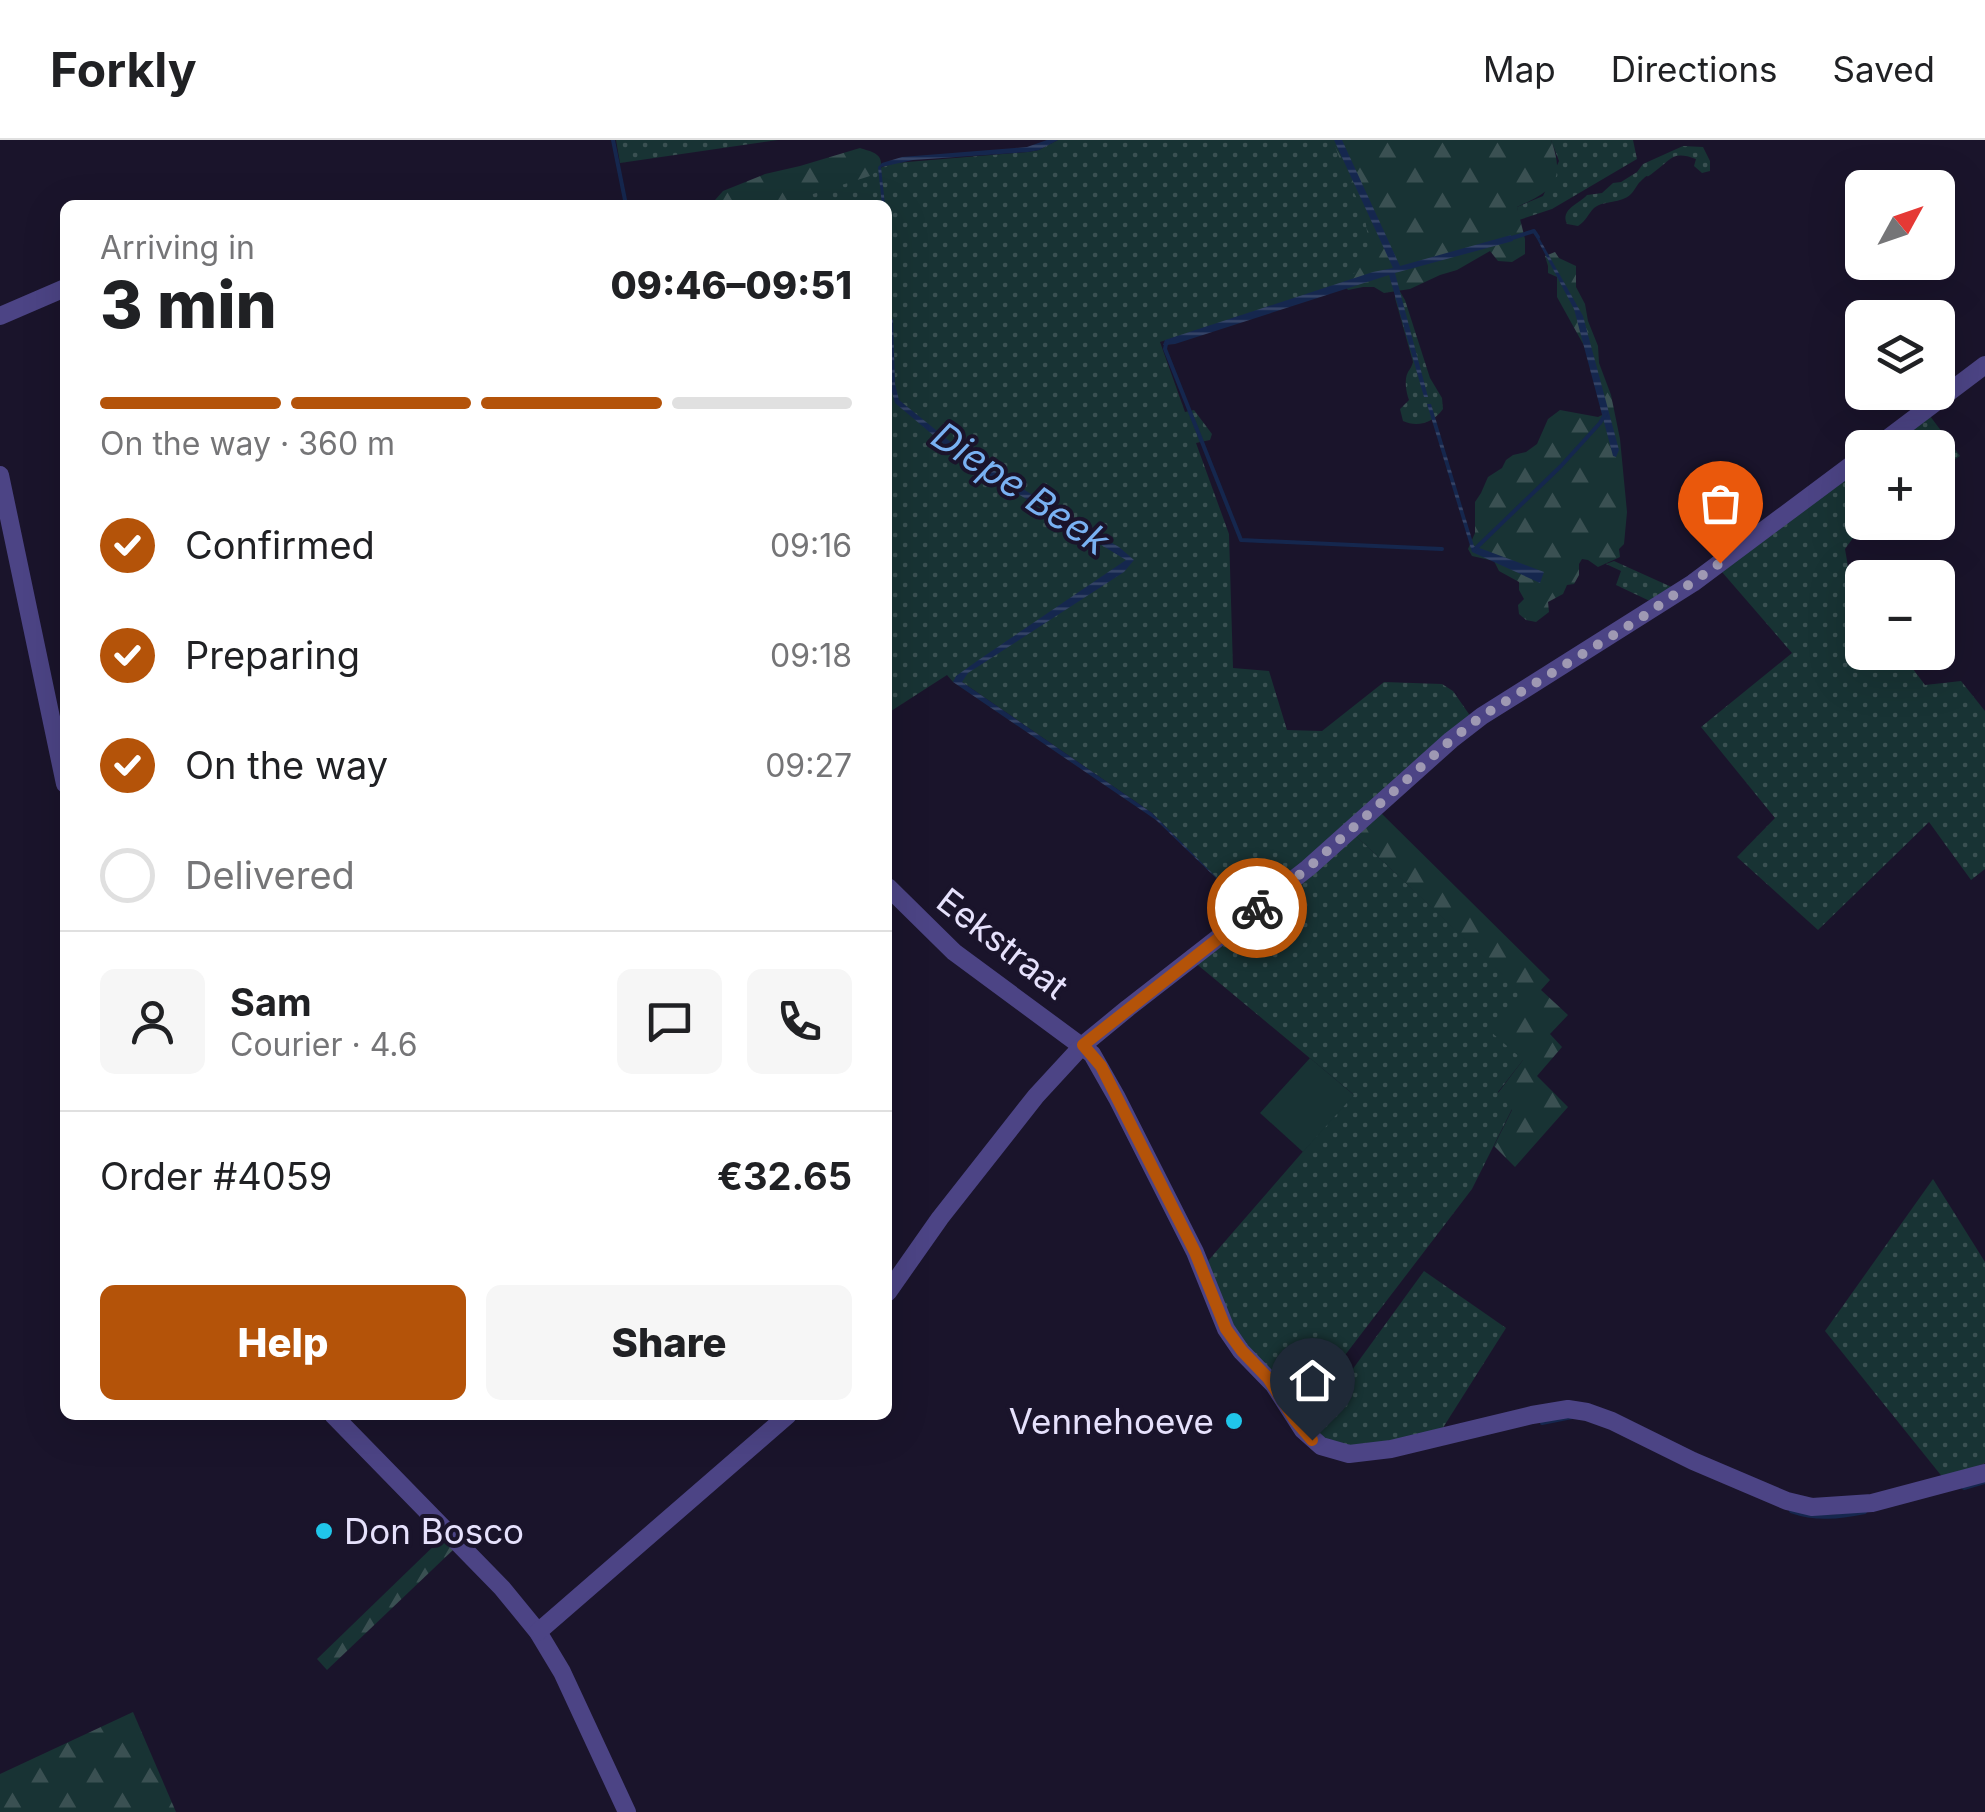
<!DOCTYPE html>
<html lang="en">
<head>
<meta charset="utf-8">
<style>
	:root { --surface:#fff; --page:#f6f6f6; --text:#202124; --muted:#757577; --line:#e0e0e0; --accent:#b45309 }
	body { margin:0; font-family:Inter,sans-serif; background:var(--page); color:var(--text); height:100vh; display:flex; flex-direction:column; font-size:38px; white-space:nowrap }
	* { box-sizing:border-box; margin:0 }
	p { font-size:32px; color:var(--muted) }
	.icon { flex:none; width:55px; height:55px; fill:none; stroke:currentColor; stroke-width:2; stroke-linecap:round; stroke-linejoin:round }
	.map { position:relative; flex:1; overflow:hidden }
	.details { position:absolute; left:60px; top:60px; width:832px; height:1220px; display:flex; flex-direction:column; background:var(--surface); border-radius:15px; box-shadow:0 10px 40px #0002 }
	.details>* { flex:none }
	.needle { width:65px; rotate:50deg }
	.buttons { position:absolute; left:1845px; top:30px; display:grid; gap:20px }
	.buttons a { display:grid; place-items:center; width:110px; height:110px; border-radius:15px; background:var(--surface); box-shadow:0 10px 40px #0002; font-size:50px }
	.pin { position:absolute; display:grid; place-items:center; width:85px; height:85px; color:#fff; margin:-102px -42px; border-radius:50% 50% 50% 0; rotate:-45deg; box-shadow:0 0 10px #0007 }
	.pin .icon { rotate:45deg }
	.courier { position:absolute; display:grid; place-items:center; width:100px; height:100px; margin:-50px; border:8px solid #b45309; border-radius:50%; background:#fff; color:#222; box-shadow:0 2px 12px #0007 }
	.summary em { font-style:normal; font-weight:800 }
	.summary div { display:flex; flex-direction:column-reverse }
	.summary { display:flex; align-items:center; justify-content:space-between; height:170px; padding:0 40px }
	h1 { font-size:65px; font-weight:800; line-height:75px }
	.bar { display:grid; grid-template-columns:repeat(4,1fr); gap:15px 10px; align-content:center; height:120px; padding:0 40px }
	.bar i { height:12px; border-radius:8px; background:var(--line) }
	.bar .active { background:var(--accent) }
	.bar p { grid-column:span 4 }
	.line { display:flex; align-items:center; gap:25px; padding:0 40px; border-top:2px solid var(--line) }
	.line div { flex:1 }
	.round { display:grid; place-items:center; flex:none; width:105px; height:105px; border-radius:15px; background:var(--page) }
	ol { padding:0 40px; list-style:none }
	li { display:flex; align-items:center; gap:30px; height:110px }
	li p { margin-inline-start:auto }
	li .icon { padding:10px; border-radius:50%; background:var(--accent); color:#fff; stroke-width:4 }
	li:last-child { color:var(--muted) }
	li i { width:55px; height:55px; border:5px solid var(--line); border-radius:50% }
	.button { display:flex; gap:20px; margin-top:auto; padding:20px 40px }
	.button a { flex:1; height:115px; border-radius:15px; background:var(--accent); color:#fff; font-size:40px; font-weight:800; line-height:115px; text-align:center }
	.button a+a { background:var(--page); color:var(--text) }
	header { display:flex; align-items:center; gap:60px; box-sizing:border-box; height:140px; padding:0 50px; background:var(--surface); border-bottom:2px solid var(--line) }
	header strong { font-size:48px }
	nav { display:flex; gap:55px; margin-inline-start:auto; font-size:35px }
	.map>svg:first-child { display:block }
	.grass { fill:url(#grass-dots) }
	.forest { fill:url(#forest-firs) }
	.park { fill:#183334 }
	.water { fill:url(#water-rules) }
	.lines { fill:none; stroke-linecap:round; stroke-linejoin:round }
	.stream { stroke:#15274e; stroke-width:4 }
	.minor { stroke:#4c4485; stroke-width:18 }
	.done { stroke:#9f99b3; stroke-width:10; stroke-dasharray:0 18 }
	.route { stroke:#b45309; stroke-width:12 }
	.poi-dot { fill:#20c6ea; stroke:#1a142b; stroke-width:4 }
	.labels { text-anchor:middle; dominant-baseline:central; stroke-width:8; stroke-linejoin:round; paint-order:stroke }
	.street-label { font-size:35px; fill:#e6e1fc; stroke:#1a142b }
	.poi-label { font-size:35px; fill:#e6e1fc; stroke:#1a142b; text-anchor:end }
	.water-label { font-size:38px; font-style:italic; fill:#79b1f2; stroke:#1a142b }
</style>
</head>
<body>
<header>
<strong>Forkly</strong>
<nav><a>Map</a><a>Directions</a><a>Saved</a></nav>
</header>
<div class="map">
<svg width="1985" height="1672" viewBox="0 0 1985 1672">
	<defs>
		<pattern id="grass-dots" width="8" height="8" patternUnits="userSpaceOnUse" patternTransform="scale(2.5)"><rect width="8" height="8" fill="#183334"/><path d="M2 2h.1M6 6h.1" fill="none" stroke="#3a5052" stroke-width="1.8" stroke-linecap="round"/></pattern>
		<pattern id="forest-firs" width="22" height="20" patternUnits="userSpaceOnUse" patternTransform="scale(2.5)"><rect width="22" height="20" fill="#183334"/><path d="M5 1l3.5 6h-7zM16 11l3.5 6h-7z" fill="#3a5052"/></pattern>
		<pattern id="water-rules" width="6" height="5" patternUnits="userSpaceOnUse" patternTransform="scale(2.5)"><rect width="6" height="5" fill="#15274e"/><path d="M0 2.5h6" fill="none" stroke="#374668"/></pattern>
	</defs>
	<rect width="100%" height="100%" fill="#1a142b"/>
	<!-- grass -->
	<g class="grass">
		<polygon points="616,0 778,0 620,23"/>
		<polygon points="1058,0 1334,0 1393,128 1160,202 1185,272 1194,270 1212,294 1210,300 1196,303 1229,394 1233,528 1269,531 1287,590 1322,591 1384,542 1442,544 1453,551 1471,577 1324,706 1244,766 1152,673 962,542 953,542 947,535 888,573 888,65 764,65 895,23 1028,12 1039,10"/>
		<polygon points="1551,0 1633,0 1637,19 1552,69 1519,80 1517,67 1543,56 1559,21"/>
		<path d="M 1683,6 L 1703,7 L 1710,21 L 1710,31 L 1702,33 L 1694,26 L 1696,19 C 1672,10 1671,20 1654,32 C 1642,42 1652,30 1641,41 C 1637,44 1635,50 1631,54 C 1621,64 1604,60 1594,68 C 1588,74 1586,81 1578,86 L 1567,84 C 1560,69 1579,64 1587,55 L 1602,53 L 1613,43 L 1621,42 L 1637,32 L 1643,24 Z"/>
		<path d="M 1399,150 L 1405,160 L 1430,238 L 1442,258 L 1443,269 C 1434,282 1418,288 1403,281 L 1400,269 L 1409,260 C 1406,252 1404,239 1408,232 C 1410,229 1412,226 1413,222 L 1395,158 Z"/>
		<polygon points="1930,276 1960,316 1938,330 1938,308 1888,308"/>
		<polygon points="1862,327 1862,382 1864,383 1845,409 1851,444 1862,459 1862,512 1901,513 1925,545 1961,541 1985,571 1985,729 1971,740 1929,682 1818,790 1737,717 1775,678 1701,587 1792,513 1722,432"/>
		<polygon points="1614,421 1676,449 1654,463 1616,445 1621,431 1606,424"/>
		<polygon points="1356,696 1527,857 1523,920 1498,952 1512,969 1472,1049 1300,1274 1237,1197 1207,1122 1353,954 1193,821"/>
		<polygon points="1933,1039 1985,1122 1985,1323 1944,1339 1825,1191"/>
		<polygon points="1424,1131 1506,1188 1439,1294 1350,1309 1331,1303 1316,1293 1315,1281"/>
	</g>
	<!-- forest -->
	<g class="forest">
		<path d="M 1333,0 L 1551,0 C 1566,41 1553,51 1517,67 L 1525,99 L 1525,114 L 1512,122 L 1498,121 L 1490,111 L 1457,130 L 1440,135 L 1410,149 L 1384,153 L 1374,147 L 1363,147 L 1348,150 L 1341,141 L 1342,137 L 1355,133 L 1360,127 L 1369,105 L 1364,71 L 1348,42 Z"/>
		<path d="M 860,8 C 872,12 883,13 881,28 L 870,36 L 778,65 L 703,65 L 715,60 L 723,51 L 765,34 L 800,26 Z"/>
		<polygon points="1555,112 1559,118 1576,126 1576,147 1585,164 1588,181 1598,206 1599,223 1611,255 1620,299 1627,372 1624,404 1619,409 1620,417 1598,427 1588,420 1582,419 1579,424 1579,435 1574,444 1567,445 1563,454 1548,462 1549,472 1536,482 1526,480 1519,474 1518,465 1524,459 1519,450 1519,442 1499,431 1494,421 1472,416 1468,409 1475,393 1475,362 1481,353 1488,337 1502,328 1506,320 1513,315 1526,312 1537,304 1548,279 1560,270 1598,277 1604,274 1587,211 1557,157 1557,137 1548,133 1548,126 1545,116"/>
		<polygon points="1381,673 1550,840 1541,850 1568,875 1550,894 1562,907 1537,936 1568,967 1515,1027 1494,1006 1512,970 1498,953 1523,920 1491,892 1526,857 1356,696"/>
		<polygon points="442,1398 453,1410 327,1530 317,1519"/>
		<polygon points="133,1572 176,1672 0,1672 0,1634"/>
	</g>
	<!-- park -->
	<polygon class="park" points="1310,918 1354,955 1303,1012 1260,973"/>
	<!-- water -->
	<g class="water">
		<polygon points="1047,0 1058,0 1039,10 1028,12 913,20 881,27 885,65 882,65 878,27 882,23 902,17 1027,7"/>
		<polygon points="1334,0 1342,0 1400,126 1511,95 1513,101 1395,133 1428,257 1424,257 1389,135 1175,204 1163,205 1165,200 1373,132 1393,128"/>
		<polygon points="1538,96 1583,176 1619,310 1616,317 1613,316 1574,169 1536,97"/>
		<polygon points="889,179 893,179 895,244 899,260 979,325 990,328 1064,375 1119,407 1134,420 1124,432 968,533 962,542 1152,673 1243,764 1233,775 1232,773 1239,764 1216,738 1156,680 953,542 956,536 980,519 1126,420 987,335 952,311 895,263 891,248"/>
		<polygon points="1427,264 1431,264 1474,406 1544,432 1540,443 1472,412"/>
	</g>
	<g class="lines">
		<!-- stream -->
		<g class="stream">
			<polyline points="613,0 626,65"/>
			<polyline points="1512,98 1534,91 1538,97"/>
			<polyline points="1168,202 1166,204 1165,209 1241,400 1442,409"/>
			<polyline points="1474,410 1561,326 1600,283 1606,273"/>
			<polyline points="1542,1283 1572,1277"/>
			<polyline points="1964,1348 1985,1342"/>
			<path d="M 1791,1371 C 1817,1380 1839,1377 1865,1372"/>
		</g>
		<!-- minor -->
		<g class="minor">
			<polyline points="0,176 65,148"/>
			<polyline points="1875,308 1985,225"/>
			<polyline points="0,335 65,644"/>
			<polyline points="888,747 954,812 1092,914 1117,958 1195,1112 1226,1189 1241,1211 1274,1245 1303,1290 1321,1306 1349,1314 1391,1309 1532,1275 1568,1269 1587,1272 1612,1281 1693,1321 1787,1361 1812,1367 1872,1363 1985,1333"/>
			<polyline points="888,1152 940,1078 1036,956 1083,905 1128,868 1308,728 1451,600 1482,576 1693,443 1862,317"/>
			<polyline points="333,1275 502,1448 538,1492 562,1532 627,1672"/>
			<polyline points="538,1492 788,1275"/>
		</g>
	</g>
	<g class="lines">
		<!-- done -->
		<polyline class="done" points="1257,768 1308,728 1451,600 1482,576 1641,478 1720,423"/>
		<!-- route -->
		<polyline class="route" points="1257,768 1083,905 1101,926 1195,1112 1226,1189 1242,1211 1268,1238 1295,1280 1312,1300"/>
	</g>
	<!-- markers -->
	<g class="poi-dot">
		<circle cx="1234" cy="1281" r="10"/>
		<circle cx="324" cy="1391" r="10"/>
	</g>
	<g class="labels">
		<!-- street labels -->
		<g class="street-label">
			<text transform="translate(1003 803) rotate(38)">Eekstraat</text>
		</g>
		<!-- poi labels -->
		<g class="poi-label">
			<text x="1214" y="1281">Vennehoeve</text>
			<text x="344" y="1391" text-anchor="start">Don Bosco</text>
		</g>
		<!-- water labels -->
		<g class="water-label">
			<text transform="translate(1021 348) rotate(34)">Diepe Beek</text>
		</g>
	</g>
</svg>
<div class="buttons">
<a><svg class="needle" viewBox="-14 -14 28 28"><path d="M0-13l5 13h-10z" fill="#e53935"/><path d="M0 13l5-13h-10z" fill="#757577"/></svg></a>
<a><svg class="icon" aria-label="layers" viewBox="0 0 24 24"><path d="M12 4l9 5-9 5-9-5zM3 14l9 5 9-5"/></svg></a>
<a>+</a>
<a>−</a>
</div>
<div class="pin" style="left:1720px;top:423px;background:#ea580c"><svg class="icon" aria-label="bag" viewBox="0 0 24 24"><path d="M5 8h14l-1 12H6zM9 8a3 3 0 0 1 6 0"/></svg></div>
<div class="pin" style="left:1312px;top:1300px;background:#1f2937"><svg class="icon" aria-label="home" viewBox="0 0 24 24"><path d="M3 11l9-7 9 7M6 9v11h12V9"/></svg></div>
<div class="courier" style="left:1257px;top:768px"><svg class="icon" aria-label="bike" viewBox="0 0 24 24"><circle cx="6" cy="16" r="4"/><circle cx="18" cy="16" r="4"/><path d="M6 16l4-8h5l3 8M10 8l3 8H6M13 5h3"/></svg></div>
<section class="details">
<div class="summary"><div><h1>3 min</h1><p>Arriving in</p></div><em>09:46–09:51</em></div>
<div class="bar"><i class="active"></i><i class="active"></i><i class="active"></i><i></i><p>On the way · 360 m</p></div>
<ol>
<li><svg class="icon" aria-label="check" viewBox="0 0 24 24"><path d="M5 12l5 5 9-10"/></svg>Confirmed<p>09:16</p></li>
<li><svg class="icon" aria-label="check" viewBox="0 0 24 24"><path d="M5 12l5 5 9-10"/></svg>Preparing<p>09:18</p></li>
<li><svg class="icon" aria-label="check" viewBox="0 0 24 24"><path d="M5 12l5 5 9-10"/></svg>On the way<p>09:27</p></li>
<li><i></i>Delivered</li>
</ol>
<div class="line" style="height:180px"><a class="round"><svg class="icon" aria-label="person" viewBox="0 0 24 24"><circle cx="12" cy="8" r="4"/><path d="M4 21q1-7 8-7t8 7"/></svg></a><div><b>Sam</b><p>Courier · 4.6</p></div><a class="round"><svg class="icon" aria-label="chat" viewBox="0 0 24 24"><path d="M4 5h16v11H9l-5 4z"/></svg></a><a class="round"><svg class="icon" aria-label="phone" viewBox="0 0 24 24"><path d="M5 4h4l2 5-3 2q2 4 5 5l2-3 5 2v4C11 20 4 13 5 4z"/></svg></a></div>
<div class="line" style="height:130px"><div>Order #4059</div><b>€32.65</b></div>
<div class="button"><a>Help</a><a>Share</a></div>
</section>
</div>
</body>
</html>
